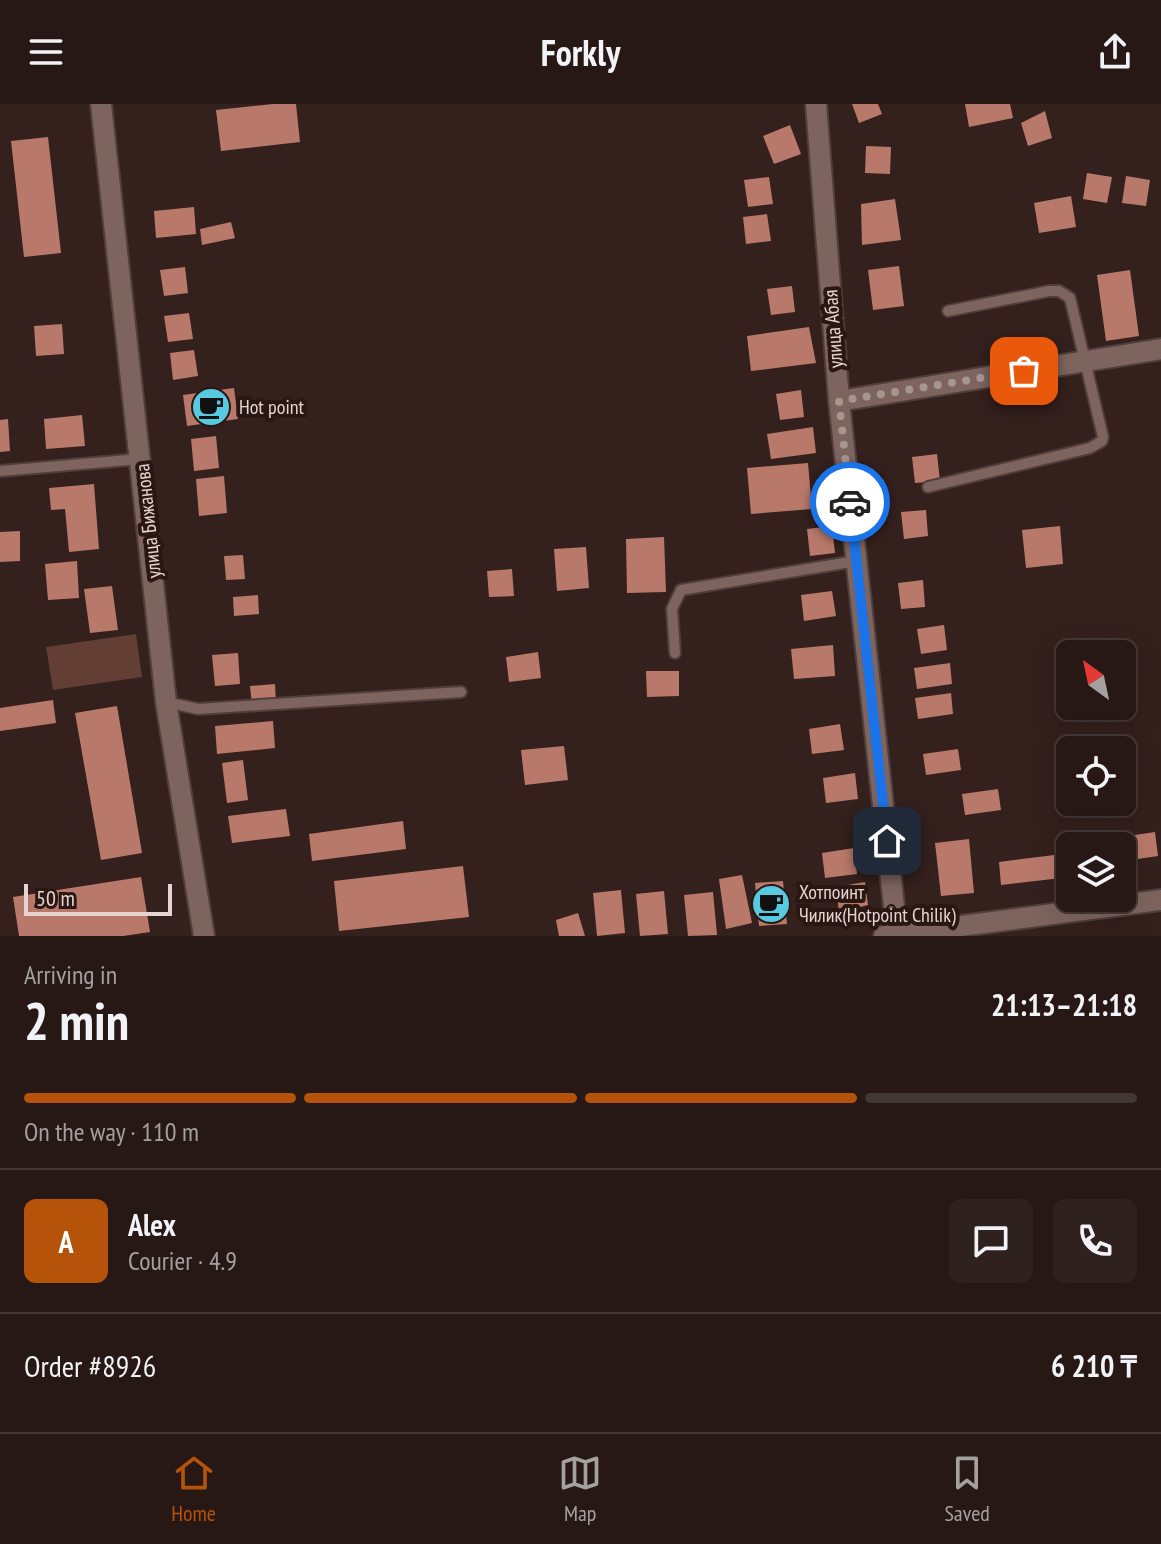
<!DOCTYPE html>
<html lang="en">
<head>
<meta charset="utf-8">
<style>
	:root { --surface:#271815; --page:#2f211e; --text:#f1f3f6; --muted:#a4a0a0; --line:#433734; --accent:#b45309 }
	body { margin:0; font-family:"PT Sans Narrow",sans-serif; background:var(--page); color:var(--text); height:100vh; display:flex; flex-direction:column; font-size:30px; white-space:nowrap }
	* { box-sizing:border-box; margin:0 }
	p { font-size:26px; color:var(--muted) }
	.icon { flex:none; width:44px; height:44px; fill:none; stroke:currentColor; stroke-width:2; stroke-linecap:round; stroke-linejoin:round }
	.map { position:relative; height:832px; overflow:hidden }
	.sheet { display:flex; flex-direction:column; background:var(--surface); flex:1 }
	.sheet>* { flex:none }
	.needle { width:52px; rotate:327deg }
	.fabs { position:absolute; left:1056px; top:536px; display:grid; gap:16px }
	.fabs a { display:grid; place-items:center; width:80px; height:80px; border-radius:12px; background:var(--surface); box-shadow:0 8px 32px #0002,0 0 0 2px var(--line); font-size:40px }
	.scale { position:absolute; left:24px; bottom:20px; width:148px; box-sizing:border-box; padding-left:8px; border:4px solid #e4d5d2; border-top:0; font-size:22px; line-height:28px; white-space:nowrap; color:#e4d5d2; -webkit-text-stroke:6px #2a1712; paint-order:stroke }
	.pin { position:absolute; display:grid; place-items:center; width:68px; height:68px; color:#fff; margin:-34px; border-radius:16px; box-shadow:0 4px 12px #0006 }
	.courier { position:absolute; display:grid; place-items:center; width:80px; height:80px; margin:-40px; border:6px solid #1a73e8; border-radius:50%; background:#fff; color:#222; box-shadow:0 2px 10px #0007 }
	.head em { font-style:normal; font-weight:600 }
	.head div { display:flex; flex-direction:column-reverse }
	.head { display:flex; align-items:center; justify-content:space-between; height:136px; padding:0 24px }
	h1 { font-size:52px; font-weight:600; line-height:60px }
	.bar { display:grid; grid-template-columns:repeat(4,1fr); gap:12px 8px; align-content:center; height:96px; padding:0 24px }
	.bar i { height:10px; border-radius:6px; background:var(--line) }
	.bar .selected { background:var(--accent) }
	.bar p { grid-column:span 4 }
	.line { display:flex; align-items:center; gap:20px; padding:0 24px; border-top:2px solid var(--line) }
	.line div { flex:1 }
	.round { display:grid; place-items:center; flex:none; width:84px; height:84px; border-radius:12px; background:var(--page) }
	header { display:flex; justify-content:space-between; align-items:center; height:104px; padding:0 24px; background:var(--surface); font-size:36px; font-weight:600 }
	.menu { display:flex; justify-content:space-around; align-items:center; height:112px; border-top:2px solid var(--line); background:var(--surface); font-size:22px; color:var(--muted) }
	.menu a { display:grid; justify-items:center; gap:4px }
	.menu .selected { color:var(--accent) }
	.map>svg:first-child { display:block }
	.green { fill:#623e35 }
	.building { fill:#b9796a }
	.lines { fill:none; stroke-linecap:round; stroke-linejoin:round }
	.lane-casing { stroke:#4f3e3b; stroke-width:14 }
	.street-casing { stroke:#4f3e3b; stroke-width:24 }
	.secondary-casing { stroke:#4f3e3b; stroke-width:24 }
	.lane { stroke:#7d645f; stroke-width:10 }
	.street { stroke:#7d645f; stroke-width:20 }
	.secondary { stroke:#7d645f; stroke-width:20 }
	.done { stroke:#a69692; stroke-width:8; stroke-dasharray:0 14.4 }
	.route { stroke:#1a73e8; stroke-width:10 }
	.labels { text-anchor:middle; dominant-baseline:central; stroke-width:8; stroke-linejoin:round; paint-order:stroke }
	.street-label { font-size:20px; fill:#e4d5d2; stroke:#2a1712 }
	.poi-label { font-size:20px; fill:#e4d5d2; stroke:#2a1712; text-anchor:start }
</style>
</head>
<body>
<header><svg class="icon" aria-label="menu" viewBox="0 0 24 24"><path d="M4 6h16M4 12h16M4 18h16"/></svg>Forkly<svg class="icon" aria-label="share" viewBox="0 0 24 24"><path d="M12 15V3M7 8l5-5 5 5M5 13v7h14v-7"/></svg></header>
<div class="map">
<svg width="1161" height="832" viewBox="0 0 1161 832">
	<rect width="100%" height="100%" fill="#34201c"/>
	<!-- green -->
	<polygon class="green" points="136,530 142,573 53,586 46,543"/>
	<!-- building -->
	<g class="building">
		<polygon points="273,0 296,0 300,38 221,47 216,6"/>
		<polygon points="852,0 878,0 882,10 859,19"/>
		<polygon points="965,0 1010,0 1013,14 969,23"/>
		<polygon points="1045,7 1052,34 1028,42 1021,19"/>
		<polygon points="790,21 801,50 774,60 763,32"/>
		<polygon points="48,33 61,149 24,153 11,37"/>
		<polygon points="866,42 891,43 890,70 865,69"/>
		<polygon points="1087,69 1112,73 1107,99 1083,95"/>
		<polygon points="1126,72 1150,76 1146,102 1122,99"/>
		<polygon points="769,73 773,100 748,103 744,76"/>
		<polygon points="1071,92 1076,123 1039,129 1034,99"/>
		<polygon points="895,95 901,136 862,141 861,100"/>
		<polygon points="194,103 196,130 156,134 154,107"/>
		<polygon points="767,110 771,137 746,140 743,113"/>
		<polygon points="231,118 235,134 202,141 200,125"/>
		<polygon points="899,162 904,202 873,206 868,166"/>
		<polygon points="185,163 188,189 164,192 160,166"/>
		<polygon points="1130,166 1139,232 1106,237 1097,171"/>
		<polygon points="792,182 795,208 771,211 767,185"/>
		<polygon points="189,209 193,235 168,238 164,212"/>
		<polygon points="62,220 64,250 36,252 34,222"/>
		<polygon points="809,223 816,259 751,267 747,232"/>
		<polygon points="194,246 198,272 173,276 170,249"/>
		<polygon points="234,284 238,315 187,322 183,291"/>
		<polygon points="801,286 804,313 780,316 776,290"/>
		<polygon points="82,311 85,342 46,345 44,315"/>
		<polygon points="8,315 10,347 0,348 0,316"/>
		<polygon points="813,323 816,349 771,355 767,330"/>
		<polygon points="216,332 219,364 194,367 191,335"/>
		<polygon points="937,350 940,377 915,379 912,353"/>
		<polygon points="808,359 812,405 751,410 747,364"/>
		<polygon points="224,372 227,409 199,412 196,375"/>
		<polygon points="94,380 99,445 69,448 65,405 51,406 49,384"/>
		<polygon points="926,406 928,432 904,435 901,408"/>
		<polygon points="832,422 835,449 810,452 807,425"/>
		<polygon points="1060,422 1063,460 1026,464 1022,426"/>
		<polygon points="20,427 20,457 0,458 0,428"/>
		<polygon points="664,433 666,488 627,489 626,435"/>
		<polygon points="586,443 589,484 557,487 554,445"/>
		<polygon points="243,451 245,475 226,476 224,452"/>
		<polygon points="77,457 79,494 48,496 45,460"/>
		<polygon points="512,465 514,492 489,493 487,467"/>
		<polygon points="923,476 925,503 901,505 898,479"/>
		<polygon points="112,482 118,526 90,529 84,485"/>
		<polygon points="832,487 836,512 804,517 801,491"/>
		<polygon points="258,491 259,510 234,512 233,493"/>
		<polygon points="944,521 947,546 921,550 917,525"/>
		<polygon points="833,541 835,572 794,575 791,545"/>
		<polygon points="538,548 541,574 509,578 506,553"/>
		<polygon points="238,549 240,580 215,582 212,551"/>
		<polygon points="950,559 952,580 917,585 914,564"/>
		<polygon points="646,567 679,567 679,592 647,593"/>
		<polygon points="275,580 276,599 252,601 250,582"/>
		<polygon points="951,589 953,610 918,615 915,594"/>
		<polygon points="53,596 56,619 0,627 0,604"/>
		<polygon points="117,602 142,749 101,756 75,609"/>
		<polygon points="273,617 275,644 217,650 215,622"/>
		<polygon points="840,620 844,646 812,650 809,625"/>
		<polygon points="1111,637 1113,646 1086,646 1085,641"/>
		<polygon points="564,642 568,676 525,681 521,646"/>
		<polygon points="958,645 961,666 926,671 923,650"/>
		<polygon points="243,656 248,696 227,699 222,659"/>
		<polygon points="855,669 858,695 826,699 823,674"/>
		<polygon points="998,685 1001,706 965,711 962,690"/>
		<polygon points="286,705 290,732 232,739 228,712"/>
		<polygon points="403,717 406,745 312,757 309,730"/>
		<polygon points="1155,728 1158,752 1131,756 1128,732"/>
		<polygon points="969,735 974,789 941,792 935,739"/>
		<polygon points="854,744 857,770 825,774 822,749"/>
		<polygon points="1070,749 1070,773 1001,781 999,758"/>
		<polygon points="463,762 469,813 339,827 334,777"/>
		<polygon points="742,771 752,819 726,825 719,775"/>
		<polygon points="141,773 150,828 123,832 19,832 13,793"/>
		<polygon points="783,777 787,820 759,822 755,779"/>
		<polygon points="865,778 868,801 839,808 836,783"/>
		<polygon points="621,786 625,829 597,832 593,789"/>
		<polygon points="664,787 668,830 640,832 636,790"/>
		<polygon points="713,788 717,831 688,832 684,791"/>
		<polygon points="578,809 585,832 559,832 556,816"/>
	</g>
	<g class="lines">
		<!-- lane casing -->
		<g class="lane-casing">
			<g id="lane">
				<polyline points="0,367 140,355"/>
				<polyline points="928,383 1090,344 1102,337 1103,333 1070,194 1059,187 1049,187 948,207"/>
				<polyline points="675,549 672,505 681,486 856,457"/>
				<polyline points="166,598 198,605 461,588"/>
			</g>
		</g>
		<!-- street casing -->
		<g class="street-casing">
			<g id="street">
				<polyline points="101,0 166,598 204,832"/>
				<polyline points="816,0 839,297 897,830"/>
				<polyline points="839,297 1161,245"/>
			</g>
		</g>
		<!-- secondary casing -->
		<g class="secondary-casing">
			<polyline id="secondary" points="884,832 1161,796"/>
		</g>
		<!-- lane -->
		<use href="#lane" class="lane"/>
		<!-- street -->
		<use href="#street" class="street"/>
		<!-- secondary -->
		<use href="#secondary" class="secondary"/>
	</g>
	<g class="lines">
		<!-- done -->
		<polyline class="done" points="850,398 839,297 1024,267"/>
		<!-- route -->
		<polyline class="route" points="850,398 887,737"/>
	</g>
	<!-- icons -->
	<defs>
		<g id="cafe-disc" transform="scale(2)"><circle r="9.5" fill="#57c9e1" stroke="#2a1712"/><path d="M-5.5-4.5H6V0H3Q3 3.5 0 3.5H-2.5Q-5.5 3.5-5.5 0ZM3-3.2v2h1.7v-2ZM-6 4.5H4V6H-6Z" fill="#111"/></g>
	</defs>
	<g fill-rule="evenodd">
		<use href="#cafe-disc" x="211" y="303"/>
		<use href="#cafe-disc" x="771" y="800"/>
	</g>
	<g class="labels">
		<!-- street labels -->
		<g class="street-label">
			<text transform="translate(833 225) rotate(-94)">улица Абая</text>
			<text transform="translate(148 417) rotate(-96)">улица Бижанова</text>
		</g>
		<!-- poi labels -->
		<g class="poi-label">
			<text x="239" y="303">Hot point</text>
			<text x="799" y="788">Хотпоинт<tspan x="799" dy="23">Чилик(Hotpoint Chilik)</tspan></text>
		</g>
	</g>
</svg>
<div class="fabs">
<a><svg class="needle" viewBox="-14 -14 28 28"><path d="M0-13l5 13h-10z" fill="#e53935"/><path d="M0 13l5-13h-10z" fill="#a4a0a0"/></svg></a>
<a><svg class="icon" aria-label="locate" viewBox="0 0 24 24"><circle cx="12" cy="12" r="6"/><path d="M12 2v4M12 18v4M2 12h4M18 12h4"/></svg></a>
<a><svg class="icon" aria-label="layers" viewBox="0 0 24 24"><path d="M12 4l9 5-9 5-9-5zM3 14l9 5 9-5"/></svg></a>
</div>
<div class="scale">50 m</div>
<div class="pin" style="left:1024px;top:267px;background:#ea580c"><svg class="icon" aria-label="bag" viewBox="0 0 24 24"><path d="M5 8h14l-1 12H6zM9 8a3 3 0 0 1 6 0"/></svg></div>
<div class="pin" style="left:887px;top:737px;background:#1f2937"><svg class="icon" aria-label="home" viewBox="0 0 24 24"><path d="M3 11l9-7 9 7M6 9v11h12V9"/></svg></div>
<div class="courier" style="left:850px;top:398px"><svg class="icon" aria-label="car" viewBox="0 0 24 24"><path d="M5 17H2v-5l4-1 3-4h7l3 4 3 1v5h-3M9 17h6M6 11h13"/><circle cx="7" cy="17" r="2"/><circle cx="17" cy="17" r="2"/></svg></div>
</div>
<section class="sheet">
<div class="head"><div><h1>2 min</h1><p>Arriving in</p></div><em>21:13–21:18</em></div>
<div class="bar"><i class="selected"></i><i class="selected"></i><i class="selected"></i><i></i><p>On the way · 110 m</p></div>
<div class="line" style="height:144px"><b class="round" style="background:var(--accent);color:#fff">A</b><div><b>Alex</b><p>Courier · 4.9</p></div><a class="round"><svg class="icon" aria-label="chat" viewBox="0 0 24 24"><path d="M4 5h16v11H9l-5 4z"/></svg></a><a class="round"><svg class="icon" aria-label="phone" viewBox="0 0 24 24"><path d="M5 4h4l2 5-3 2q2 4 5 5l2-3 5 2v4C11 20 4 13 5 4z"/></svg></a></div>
<div class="line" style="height:104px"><div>Order #8926</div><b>6 210 ₸</b></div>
</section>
<nav class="menu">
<a class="selected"><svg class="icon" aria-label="home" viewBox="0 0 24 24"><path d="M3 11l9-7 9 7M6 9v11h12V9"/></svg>Home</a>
<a><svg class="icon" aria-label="map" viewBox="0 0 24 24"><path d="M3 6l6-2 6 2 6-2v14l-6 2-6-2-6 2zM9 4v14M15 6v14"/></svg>Map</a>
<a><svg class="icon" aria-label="saved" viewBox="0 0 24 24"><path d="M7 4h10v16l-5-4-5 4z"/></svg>Saved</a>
</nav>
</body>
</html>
